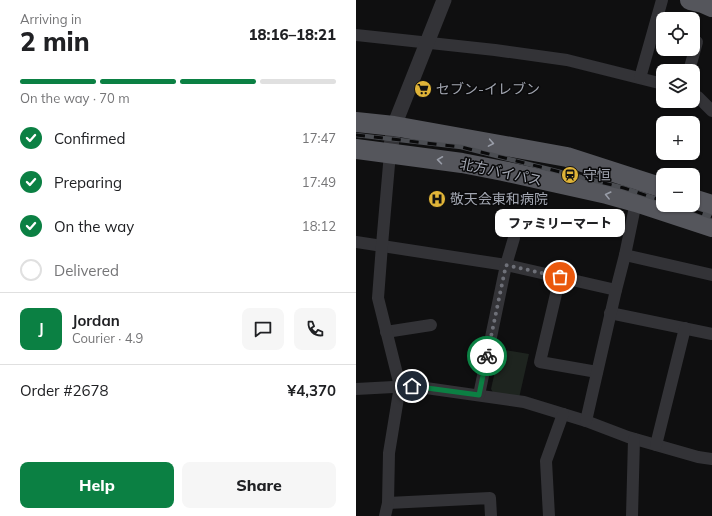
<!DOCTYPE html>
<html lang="en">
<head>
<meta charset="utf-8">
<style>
	:root { --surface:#fff; --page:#f6f6f6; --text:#202124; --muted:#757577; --line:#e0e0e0; --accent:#0b8043 }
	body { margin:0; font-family:Mulish,"Noto Sans JP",sans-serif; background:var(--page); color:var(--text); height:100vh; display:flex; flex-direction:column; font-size:15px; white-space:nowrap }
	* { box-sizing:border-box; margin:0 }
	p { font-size:13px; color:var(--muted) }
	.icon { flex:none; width:22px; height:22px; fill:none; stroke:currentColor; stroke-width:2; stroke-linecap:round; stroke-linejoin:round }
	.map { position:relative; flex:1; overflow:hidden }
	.drawer { display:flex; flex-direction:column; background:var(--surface); width:356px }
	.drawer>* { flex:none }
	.tools { position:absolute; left:300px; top:12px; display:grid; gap:8px }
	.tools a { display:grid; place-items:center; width:44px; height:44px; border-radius:8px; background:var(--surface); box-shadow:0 1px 3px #0004; font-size:20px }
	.pin { position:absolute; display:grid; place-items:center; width:34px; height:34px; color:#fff; margin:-17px; border:2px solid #fff; border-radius:50%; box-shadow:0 1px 4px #0007 }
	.courier { position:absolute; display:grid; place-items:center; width:40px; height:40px; margin:-20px; border:3px solid #0b8043; border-radius:50%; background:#fff; color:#222; box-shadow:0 1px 5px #0007 }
	.bubble { position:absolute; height:28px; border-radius:8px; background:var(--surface); box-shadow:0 1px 3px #0004; font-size:13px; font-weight:800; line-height:28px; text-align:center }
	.summary em { font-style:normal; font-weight:800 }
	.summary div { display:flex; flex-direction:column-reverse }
	.summary { display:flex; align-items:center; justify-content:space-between; height:68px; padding:0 20px }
	h1 { font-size:26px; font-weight:800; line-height:30px }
	.bar { display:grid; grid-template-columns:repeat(4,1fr); gap:6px 4px; align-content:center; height:48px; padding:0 20px }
	.bar i { height:5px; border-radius:3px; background:var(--line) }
	.bar .current { background:var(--accent) }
	.bar p { grid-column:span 4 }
	.line { display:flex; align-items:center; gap:10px; padding:0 20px; border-top:1px solid var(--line) }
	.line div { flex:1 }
	.round { display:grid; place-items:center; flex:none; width:42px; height:42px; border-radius:8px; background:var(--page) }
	ol { padding:0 20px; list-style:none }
	li { display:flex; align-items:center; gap:12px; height:44px }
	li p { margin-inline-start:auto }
	li .icon { padding:4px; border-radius:50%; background:var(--accent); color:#fff; stroke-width:4 }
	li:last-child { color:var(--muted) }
	li i { width:22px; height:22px; border:2px solid var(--line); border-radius:50% }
	.primary-button { display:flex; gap:8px; margin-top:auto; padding:8px 20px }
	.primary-button a { flex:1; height:46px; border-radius:8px; background:var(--accent); color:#fff; font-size:16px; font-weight:800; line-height:46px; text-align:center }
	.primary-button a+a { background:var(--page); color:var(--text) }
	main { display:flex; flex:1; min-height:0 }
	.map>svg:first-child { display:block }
	.green { fill:#1e241f }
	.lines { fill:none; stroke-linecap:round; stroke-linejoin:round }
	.minor { stroke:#333337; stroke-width:12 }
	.tertiary { stroke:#333337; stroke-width:15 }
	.trunk { stroke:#55565c; stroke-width:20 }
	.rail-casing { stroke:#4b4d52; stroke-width:4.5 }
	.rail { stroke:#0a0a0b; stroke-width:3; stroke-dasharray:9; stroke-linecap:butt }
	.oneway { stroke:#999da8 }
	.done { stroke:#6e7078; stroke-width:4; stroke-dasharray:0 7.2 }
	.route { stroke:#0b8043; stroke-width:5 }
	.labels { text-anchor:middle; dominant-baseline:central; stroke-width:3; stroke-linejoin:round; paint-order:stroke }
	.poi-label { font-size:14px; fill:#a1a5b0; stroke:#0a0a0b; text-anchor:start }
	.street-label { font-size:14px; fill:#a1a5b0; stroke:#0a0a0b }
</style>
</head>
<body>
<main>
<section class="drawer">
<div class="summary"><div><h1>2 min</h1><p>Arriving in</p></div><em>18:16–18:21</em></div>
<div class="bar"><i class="current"></i><i class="current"></i><i class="current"></i><i></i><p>On the way · 70 m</p></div>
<ol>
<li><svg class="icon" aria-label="check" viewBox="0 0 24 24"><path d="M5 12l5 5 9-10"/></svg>Confirmed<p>17:47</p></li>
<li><svg class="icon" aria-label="check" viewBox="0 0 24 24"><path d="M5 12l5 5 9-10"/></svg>Preparing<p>17:49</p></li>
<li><svg class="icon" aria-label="check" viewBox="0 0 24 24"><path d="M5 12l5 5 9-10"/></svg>On the way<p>18:12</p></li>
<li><i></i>Delivered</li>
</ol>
<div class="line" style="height:72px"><b class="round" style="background:var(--accent);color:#fff">J</b><div><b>Jordan</b><p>Courier · 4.9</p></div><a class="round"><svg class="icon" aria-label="chat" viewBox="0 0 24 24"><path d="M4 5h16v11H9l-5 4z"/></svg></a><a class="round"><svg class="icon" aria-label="phone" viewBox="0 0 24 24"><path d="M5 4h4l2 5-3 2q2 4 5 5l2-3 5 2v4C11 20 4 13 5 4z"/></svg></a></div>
<div class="line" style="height:52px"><div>Order #2678</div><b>¥4,370</b></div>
<div class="primary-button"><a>Help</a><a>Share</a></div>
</section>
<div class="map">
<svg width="356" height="516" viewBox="0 0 356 516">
	<rect width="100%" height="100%" fill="#0f0f10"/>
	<!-- green -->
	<polygon class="green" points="144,349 173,354 163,398 138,394 135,389"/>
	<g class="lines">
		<!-- minor -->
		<g class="minor">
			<polyline points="0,35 139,50 211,60 307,84"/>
			<polyline points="333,71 341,42"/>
			<polyline points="284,78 306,0"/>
			<polyline points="337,95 342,97 356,111"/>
			<polyline points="0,242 150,265 260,290"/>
			<polyline points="269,255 356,275"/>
			<polyline points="204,277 184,362 241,372"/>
			<polyline points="254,313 356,334"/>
			<polyline points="30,332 75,325"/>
			<polyline points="0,389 56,386 168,402 230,421 272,437 342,457 356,459"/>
			<polyline points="123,395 150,265 158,238"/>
			<polyline points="230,421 260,290 269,255 280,202"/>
			<polyline points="300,445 329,328"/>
			<polyline points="32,503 134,498 135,516"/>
			<polyline points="29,516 32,503 33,453 44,386 22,298 26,245 34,153"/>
			<polyline points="193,516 190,461 207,414"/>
			<polyline points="276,516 278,439"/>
		</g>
		<!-- tertiary -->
		<polyline class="tertiary" points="34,153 38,126 88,0"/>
		<!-- trunk -->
		<g class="trunk">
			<polyline points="334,0 347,3 356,7"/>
			<polyline points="0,122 38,126 211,157 307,188"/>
			<polyline points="0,149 106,163 147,171 251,194 280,202 356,227"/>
			<polyline points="337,199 356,205"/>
		</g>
		<!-- rail casing -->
		<g class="rail-casing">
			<g id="rail">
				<polyline points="0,135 105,147 268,188 307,201"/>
				<polyline points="321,205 356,217"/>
			</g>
		</g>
		<!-- rail -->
		<use href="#rail" class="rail"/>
	</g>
	<!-- one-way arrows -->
	<defs><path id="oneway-chevron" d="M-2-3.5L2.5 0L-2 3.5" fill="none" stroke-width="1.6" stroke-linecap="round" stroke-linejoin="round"/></defs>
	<g class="oneway">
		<use href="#oneway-chevron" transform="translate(135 143) rotate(10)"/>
		<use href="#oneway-chevron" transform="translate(84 160) rotate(-172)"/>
		<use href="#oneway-chevron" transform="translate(252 195) rotate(-166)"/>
	</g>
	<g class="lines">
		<!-- done -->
		<polyline class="done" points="131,356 150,265 204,277"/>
		<!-- route -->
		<polyline class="route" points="56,386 123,395 131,356"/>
	</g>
	<!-- icons -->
	<defs>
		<g id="supermarket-disc" transform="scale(0.9)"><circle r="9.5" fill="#e0b438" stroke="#0a0a0b"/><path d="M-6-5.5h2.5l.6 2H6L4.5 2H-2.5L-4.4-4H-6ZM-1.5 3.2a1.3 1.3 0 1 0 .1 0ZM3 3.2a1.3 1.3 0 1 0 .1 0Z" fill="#111"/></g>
		<g id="station-disc" transform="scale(0.9)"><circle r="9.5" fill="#e0b438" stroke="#0a0a0b"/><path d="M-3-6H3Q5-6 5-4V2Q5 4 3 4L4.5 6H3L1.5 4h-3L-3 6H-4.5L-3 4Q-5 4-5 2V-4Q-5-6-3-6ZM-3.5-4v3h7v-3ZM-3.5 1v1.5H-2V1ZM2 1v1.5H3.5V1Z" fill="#111"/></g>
		<g id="hospital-disc" transform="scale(0.9)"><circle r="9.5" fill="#e0b438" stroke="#0a0a0b"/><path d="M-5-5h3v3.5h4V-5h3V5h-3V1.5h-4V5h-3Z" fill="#111"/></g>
	</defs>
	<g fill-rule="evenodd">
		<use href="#supermarket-disc" x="67" y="89"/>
		<use href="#station-disc" x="214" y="175"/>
		<use href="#hospital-disc" x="81" y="199"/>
	</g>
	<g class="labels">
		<!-- poi labels -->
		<g class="poi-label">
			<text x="80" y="89">セブン-イレブン</text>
			<text x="227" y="175">守恒</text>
			<text x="94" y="199">敬天会東和病院</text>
		</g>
		<!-- street labels -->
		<g class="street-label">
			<text transform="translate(145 172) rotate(12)">北方バイパス</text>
		</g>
	</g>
</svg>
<div class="tools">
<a><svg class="icon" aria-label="locate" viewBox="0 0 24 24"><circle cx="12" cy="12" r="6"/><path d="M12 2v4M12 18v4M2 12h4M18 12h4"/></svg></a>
<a><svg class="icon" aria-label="layers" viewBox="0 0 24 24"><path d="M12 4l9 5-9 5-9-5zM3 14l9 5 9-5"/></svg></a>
<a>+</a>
<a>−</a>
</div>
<div class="pin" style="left:204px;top:277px;background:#ea580c"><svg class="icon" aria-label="bag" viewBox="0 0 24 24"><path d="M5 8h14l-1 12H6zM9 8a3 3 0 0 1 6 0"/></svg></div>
<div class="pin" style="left:56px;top:386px;background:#1f2937"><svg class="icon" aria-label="home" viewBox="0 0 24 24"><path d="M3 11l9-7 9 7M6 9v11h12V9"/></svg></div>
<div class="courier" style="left:131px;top:356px"><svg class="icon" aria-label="bike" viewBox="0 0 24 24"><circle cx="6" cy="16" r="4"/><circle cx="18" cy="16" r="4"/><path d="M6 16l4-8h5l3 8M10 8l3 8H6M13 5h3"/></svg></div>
<div class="bubble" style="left:139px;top:209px;width:130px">ファミリーマート</div>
</div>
</main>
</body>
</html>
